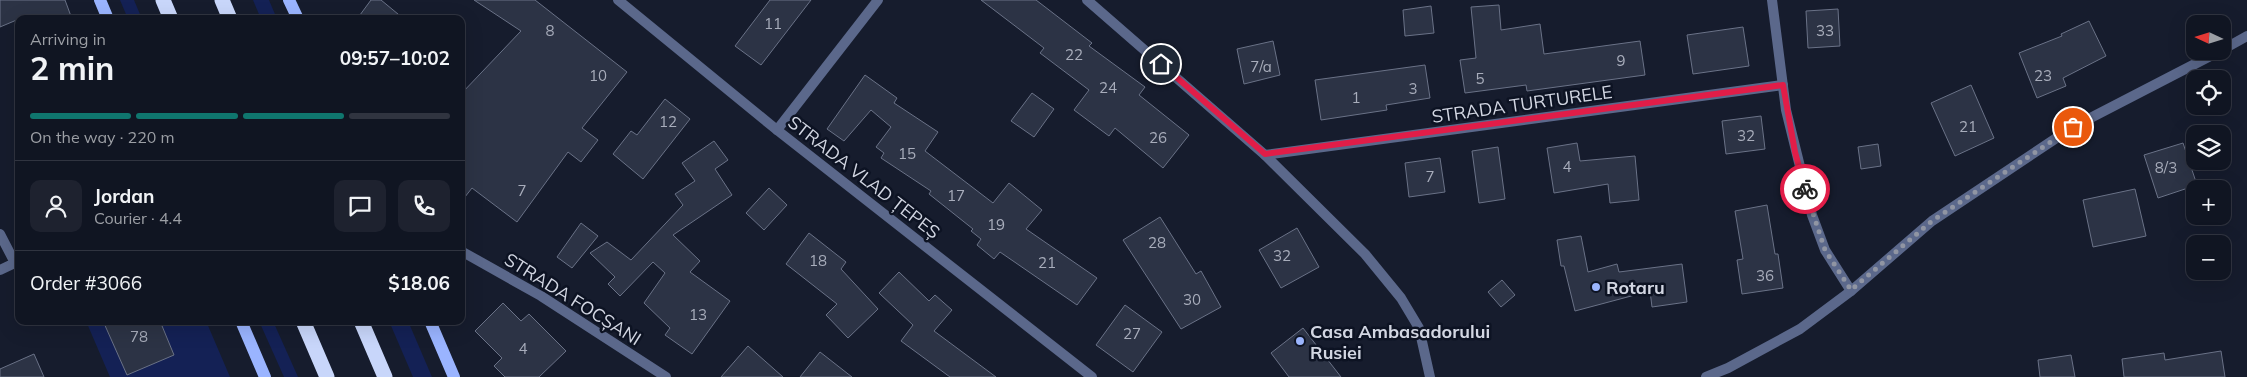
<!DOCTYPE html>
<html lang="en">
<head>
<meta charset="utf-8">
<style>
	:root { --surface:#101522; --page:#1e222f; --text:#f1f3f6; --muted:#9c9fa5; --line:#303440; --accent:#0f766e }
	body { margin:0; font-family:Mulish,sans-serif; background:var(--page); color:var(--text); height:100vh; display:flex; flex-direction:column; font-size:19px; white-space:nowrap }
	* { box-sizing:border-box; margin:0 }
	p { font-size:16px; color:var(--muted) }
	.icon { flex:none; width:28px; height:28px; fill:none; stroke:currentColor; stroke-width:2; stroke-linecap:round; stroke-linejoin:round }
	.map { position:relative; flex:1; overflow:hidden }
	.side { position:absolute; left:15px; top:15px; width:450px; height:310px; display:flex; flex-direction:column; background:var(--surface); border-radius:10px; box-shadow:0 5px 20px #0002,0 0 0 1px var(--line) }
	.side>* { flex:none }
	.needle { width:32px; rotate:274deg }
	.fabs { position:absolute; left:2186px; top:15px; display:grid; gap:10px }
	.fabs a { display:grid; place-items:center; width:45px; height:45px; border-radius:10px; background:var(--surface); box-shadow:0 5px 20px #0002,0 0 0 1px var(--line); font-size:25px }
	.pin { position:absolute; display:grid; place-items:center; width:42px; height:42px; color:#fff; margin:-21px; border:2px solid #fff; border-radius:50%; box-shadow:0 1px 5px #0007 }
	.courier { position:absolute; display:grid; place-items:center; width:50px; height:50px; margin:-25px; border:4px solid #e11d48; border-radius:50%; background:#fff; color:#222; box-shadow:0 1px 6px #0007 }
	.summary em { font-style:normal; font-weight:700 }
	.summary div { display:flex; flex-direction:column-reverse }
	.summary { display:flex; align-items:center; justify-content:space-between; height:85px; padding:0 15px }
	h1 { font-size:32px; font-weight:700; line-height:38px }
	.bar { display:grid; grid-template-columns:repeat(4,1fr); gap:8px 5px; align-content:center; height:60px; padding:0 15px }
	.bar i { height:6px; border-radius:4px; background:var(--line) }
	.bar .selected { background:var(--accent) }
	.bar p { grid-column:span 4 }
	.line { display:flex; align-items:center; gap:12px; padding:0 15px; border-top:1px solid var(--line) }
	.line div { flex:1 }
	.round { display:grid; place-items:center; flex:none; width:52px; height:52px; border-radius:10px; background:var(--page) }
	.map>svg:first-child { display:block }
	.green { fill:#142155 }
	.building { fill:#2c3345; stroke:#6a7287 }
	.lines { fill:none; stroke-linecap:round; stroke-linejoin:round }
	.lane { stroke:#5b688b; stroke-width:10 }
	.street { stroke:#5b688b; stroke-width:10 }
	.primary { stroke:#9ab4ff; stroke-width:12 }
	.highway { stroke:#c8d6fa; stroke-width:15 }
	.done { stroke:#9095a3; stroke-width:5; stroke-dasharray:0 9 }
	.route { stroke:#e11d48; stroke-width:6 }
	.poi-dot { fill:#9bb5fd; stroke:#0d1323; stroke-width:2 }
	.labels { text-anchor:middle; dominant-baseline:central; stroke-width:5; stroke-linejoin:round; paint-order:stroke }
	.number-label { font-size:15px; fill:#a8adbb }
	.street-label { font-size:18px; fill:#d2d6e2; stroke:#0d1323 }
	.poi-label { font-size:18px; font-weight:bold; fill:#d2d6e2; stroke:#0d1323; text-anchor:start }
</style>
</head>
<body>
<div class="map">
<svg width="2247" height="377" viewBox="0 0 2247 377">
	<rect width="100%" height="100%" fill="#161c2d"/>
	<!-- green -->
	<g class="green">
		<polygon points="120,0 134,0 142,19 128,19"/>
		<polygon points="253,0 269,0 277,19 261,19"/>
		<polygon points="86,321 103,321 127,375 174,355 160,321 206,321 230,377 110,377"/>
		<polygon points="259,321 273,321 298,377 284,377"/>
		<polygon points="389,321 408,321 432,377 413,377"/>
	</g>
	<!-- building -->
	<g class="building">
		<polygon points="0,0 65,0 72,19 19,19 0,27"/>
		<polygon points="371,0 381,0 404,19 357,19"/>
		<polygon points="474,0 535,0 627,72 582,128 598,140 581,162 568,152 517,222 472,188 461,202 461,94 521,31"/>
		<polygon points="770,0 811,0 761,65 735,46"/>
		<polygon points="981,0 1036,0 1092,43 1089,46 1145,87 1139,95 1189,135 1163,168 1115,128 1109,136 1074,110 1089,90 1040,53 1044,48"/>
		<polygon points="1499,5 1501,30 1540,24 1544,54 1640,41 1645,75 1527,91 1526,85 1465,93 1460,60 1476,58 1471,7"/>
		<polygon points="1431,6 1434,33 1405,36 1403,10"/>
		<polygon points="1838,9 1840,46 1808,48 1806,11"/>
		<polygon points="2089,21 2106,56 2063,78 2066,86 2037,98 2019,53 2062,36 2061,34"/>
		<polygon points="1743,27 1749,66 1693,74 1687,35"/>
		<polygon points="1273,41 1280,75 1244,84 1237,49"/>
		<polygon points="1425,65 1430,98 1386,105 1387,110 1321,120 1315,80"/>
		<polygon points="865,75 897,98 894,103 938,132 925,151 993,203 1009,183 1042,210 1026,229 1097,278 1077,305 1000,252 994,259 977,245 981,239 971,231 973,229 929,194 931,191 881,158 884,153 876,147 891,127 871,110 844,141 827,129"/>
		<polygon points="1971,85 1994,138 1955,156 1931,103"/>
		<polygon points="1032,93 1054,109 1034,137 1011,121"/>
		<polygon points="665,99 690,119 643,179 613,154 631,131 637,135"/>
		<polygon points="1761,116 1765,149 1726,154 1722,121"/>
		<polygon points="714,141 728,160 715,169 732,195 673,235 700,261 690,272 730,301 692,354 665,335 670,328 644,303 665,273 653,262 620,296 608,284 615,277 590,253 607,242 631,260 683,205 675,194 695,181 682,163"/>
		<polygon points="1577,143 1580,161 1635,156 1639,200 1610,203 1608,184 1554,193 1547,148"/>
		<polygon points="2183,143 2197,185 2158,198 2144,155"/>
		<polygon points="1878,144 1881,166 1861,169 1858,147"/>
		<polygon points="1498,147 1505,199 1479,203 1472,151"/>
		<polygon points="1440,158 1445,192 1409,197 1405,163"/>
		<polygon points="769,188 787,205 764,230 746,213"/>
		<polygon points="2135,189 2146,236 2093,247 2083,200"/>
		<polygon points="1767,205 1775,254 1778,254 1783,288 1742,294 1737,260 1743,259 1735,211"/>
		<polygon points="1160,217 1196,274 1201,271 1221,307 1181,329 1123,240"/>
		<polygon points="581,223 598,236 572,268 557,257"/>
		<polygon points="1297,228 1319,267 1281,288 1259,250"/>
		<polygon points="809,233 846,262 841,269 878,309 848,338 826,315 837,304 786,264"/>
		<polygon points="1581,236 1588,272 1617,264 1619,272 1682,264 1687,302 1652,307 1650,291 1575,311 1564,266 1561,266 1557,240"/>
		<polygon points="899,272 929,301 935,295 952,310 934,331 996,377 950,377 901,341 913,325 879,293"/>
		<polygon points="1502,280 1515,295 1501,307 1488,292"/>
		<polygon points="503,303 521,321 529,314 566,351 539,377 505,377 494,366 502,358 475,331"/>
		<polygon points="1125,305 1162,332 1133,372 1096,345"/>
		<polygon points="103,321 160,321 174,355 127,375"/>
		<polygon points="1303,328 1341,377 1289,377 1271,353"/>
		<polygon points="748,346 783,377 721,377"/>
		<polygon points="2221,351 2225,377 2124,377 2122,359 2164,353 2165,360"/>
		<polygon points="820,352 852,377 800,377"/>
		<polygon points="34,354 44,377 0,377 0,369"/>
		<polygon points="2071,355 2075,377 2040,377 2038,360"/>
	</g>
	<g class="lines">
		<!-- lane -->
		<polyline class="lane" points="0,234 15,263"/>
		<!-- street -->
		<g class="street">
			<polyline points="618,0 777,130 1092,377"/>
			<polyline points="1087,0 1265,155 1365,254 1401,298 1419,328 1430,377"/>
			<polyline points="1772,0 1786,110 1812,215 1825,250 1851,291"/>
			<polyline points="2222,50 2247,36"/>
			<polyline points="777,130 878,0"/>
			<polyline points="1265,155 1783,85"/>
			<polyline points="461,251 541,296 666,377"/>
			<polyline points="0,270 19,261"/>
			<polyline points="1706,377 1728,368 1800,329 1851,291 1932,221 2073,127 2220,51"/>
		</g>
		<!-- primary -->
		<g class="primary">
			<polyline points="100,0 108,19"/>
			<polyline points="289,0 298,19"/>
			<polyline points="241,321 265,377"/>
			<polyline points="430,321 454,377"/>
		</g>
		<!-- highway -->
		<g class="highway">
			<polyline points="163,0 171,19"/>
			<polyline points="222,0 230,19"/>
			<polyline points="303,321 327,377"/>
			<polyline points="361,321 385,377"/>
		</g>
	</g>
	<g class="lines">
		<!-- done -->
		<polyline class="done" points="1805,189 1825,250 1851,290 1932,221 2073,127"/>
		<!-- route -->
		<polyline class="route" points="1161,64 1265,154 1783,85 1795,152 1805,189"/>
	</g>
	<!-- markers -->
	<g class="poi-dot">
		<circle cx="1596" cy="287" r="5"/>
		<circle cx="1300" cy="341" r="5"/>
	</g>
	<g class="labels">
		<!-- number labels -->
		<g class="number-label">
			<text x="773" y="23">11</text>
			<text x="550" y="30">8</text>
			<text x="1825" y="30">33</text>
			<text x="1074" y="54">22</text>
			<text x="1621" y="60">9</text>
			<text x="1261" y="66">7/a</text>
			<text x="598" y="75">10</text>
			<text x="2043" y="75">23</text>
			<text x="1480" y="78">5</text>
			<text x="1108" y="87">24</text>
			<text x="1413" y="88">3</text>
			<text x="1356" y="97">1</text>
			<text x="668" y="121">12</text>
			<text x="1968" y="126">21</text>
			<text x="1746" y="135">32</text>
			<text x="1158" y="137">26</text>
			<text x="907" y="153">15</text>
			<text x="1567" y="166">4</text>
			<text x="2166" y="167">8/3</text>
			<text x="1430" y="176">7</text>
			<text x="522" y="190">7</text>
			<text x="956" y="195">17</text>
			<text x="996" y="224">19</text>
			<text x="1157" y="242">28</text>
			<text x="1282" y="255">32</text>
			<text x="818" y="260">18</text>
			<text x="1047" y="262">21</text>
			<text x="1765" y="275">36</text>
			<text x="1192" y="299">30</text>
			<text x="698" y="314">13</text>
			<text x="1132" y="333">27</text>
			<text x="139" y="336">78</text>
			<text x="523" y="348">4</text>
		</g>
		<!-- street labels -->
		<g class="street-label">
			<text transform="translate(1522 104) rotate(-8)">STRADA TURTURELE</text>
			<text transform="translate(864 177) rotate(38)">STRADA VLAD ȚEPEȘ</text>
			<text transform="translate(573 299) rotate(32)">STRADA FOCȘANI</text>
		</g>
		<!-- poi labels -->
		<g class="poi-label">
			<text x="1606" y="287">Rotaru</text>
			<text x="1310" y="331">Casa Ambasadorului<tspan x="1310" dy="21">Rusiei</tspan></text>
		</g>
	</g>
</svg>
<div class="fabs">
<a><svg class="needle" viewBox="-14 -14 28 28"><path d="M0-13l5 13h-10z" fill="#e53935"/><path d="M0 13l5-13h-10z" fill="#9c9fa5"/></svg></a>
<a><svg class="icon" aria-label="locate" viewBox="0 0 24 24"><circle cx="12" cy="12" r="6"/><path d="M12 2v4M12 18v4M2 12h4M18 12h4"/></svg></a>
<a><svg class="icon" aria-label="layers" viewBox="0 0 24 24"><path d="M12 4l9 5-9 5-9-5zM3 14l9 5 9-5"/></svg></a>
<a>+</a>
<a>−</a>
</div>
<div class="pin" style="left:2073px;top:127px;background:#ea580c"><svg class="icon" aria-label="bag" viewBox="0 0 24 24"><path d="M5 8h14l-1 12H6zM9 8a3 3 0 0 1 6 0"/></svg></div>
<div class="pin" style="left:1161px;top:64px;background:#1f2937"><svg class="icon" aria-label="home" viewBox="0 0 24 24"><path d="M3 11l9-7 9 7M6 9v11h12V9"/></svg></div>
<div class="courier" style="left:1805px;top:189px"><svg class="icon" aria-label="bike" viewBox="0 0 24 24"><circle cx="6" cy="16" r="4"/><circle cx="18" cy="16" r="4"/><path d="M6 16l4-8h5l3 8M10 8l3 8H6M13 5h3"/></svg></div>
<section class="side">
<div class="summary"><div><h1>2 min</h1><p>Arriving in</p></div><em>09:57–10:02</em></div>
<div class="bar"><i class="selected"></i><i class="selected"></i><i class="selected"></i><i></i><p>On the way · 220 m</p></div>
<div class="line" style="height:90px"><a class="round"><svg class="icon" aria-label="person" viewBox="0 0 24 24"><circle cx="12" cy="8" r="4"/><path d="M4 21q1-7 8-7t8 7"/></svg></a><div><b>Jordan</b><p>Courier · 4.4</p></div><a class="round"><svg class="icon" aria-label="chat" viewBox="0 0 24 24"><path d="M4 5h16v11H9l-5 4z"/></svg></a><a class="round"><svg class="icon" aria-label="phone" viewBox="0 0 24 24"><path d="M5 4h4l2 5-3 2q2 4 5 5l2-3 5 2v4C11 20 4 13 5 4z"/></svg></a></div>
<div class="line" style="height:65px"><div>Order #3066</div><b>$18.06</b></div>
</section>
</div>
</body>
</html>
